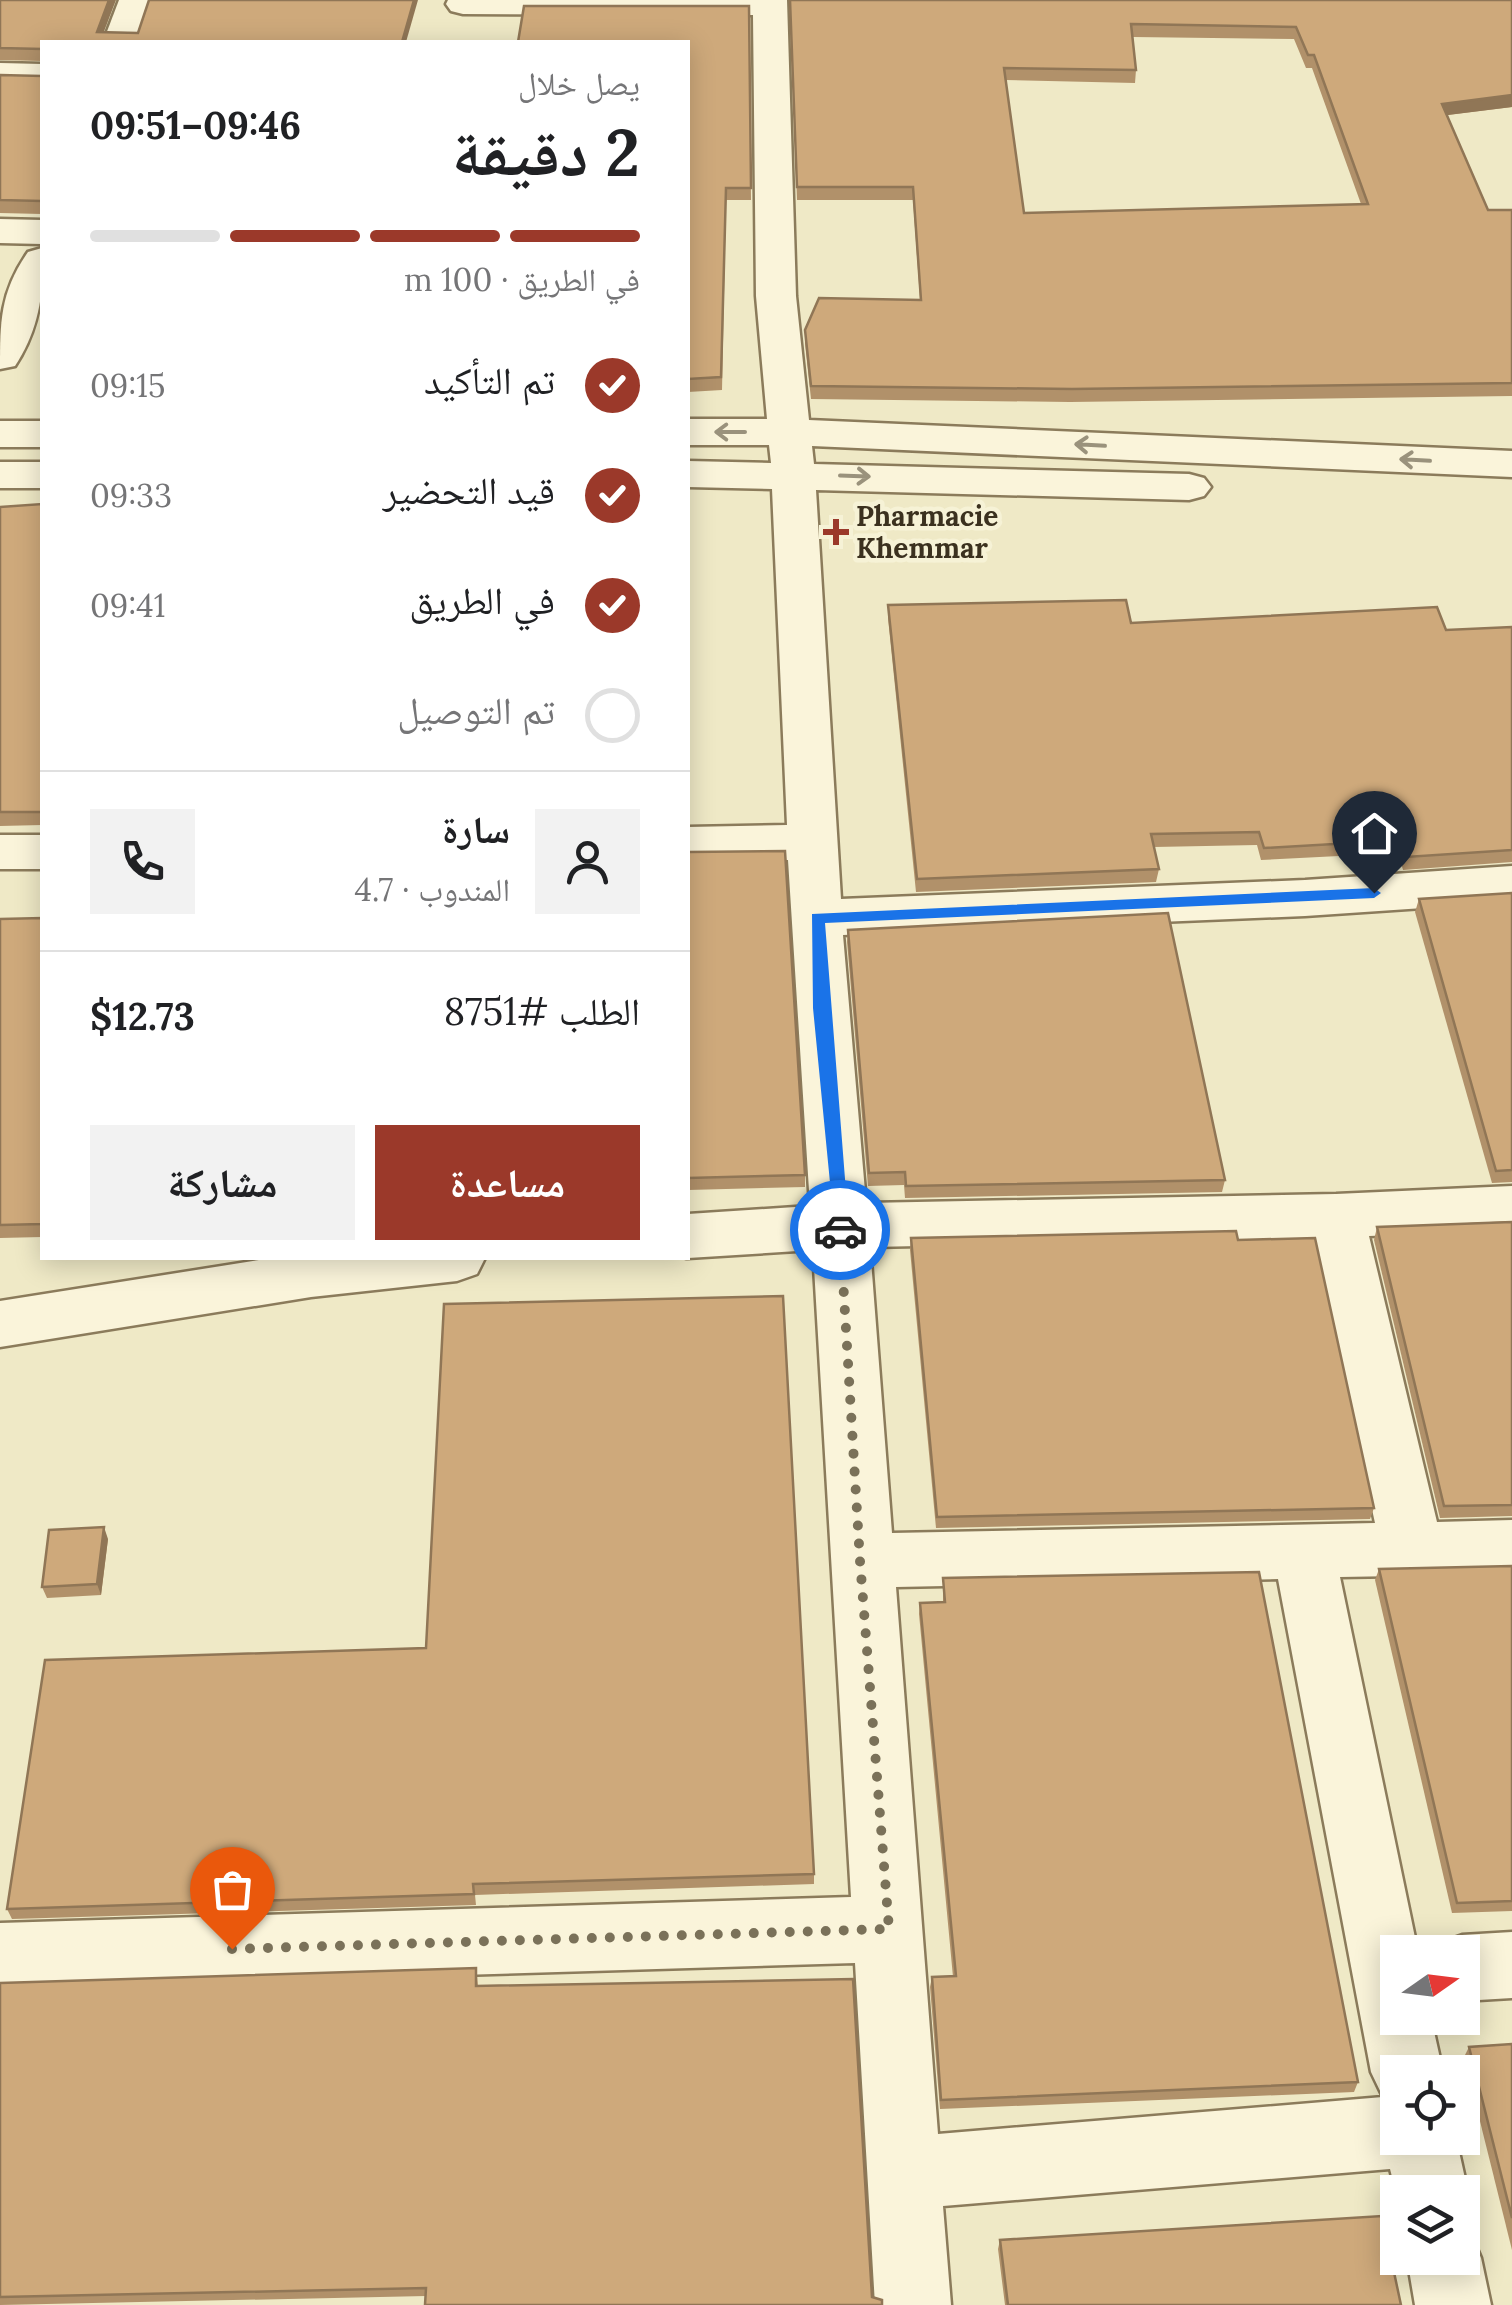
<!DOCTYPE html>
<html lang="ar">
<head>
<meta charset="utf-8">
<style>
	:root { --surface:#fff; --page:#f2f2f2; --text:#202124; --muted:#757577; --line:#e0e0e0; --accent:#9b392a }
	body { margin:0; font-family:Lora,"Noto Naskh Arabic",serif; background:var(--page); color:var(--text); direction:rtl; height:100vh; display:flex; flex-direction:column; font-size:38px; white-space:nowrap }
	* { box-sizing:border-box; margin:0 }
	p { font-size:32px; color:var(--muted) }
	.icon { flex:none; width:55px; height:55px; fill:none; stroke:currentColor; stroke-width:2; stroke-linecap:round; stroke-linejoin:round }
	.map { position:relative; flex:1; overflow:hidden; direction:ltr }
	.sheet { position:absolute; left:40px; top:40px; width:650px; height:1220px; display:flex; flex-direction:column; background:var(--surface); border-radius:0px; box-shadow:0 5px 25px #0003; direction:rtl }
	.sheet>* { flex:none }
	.needle { width:65px; rotate:76deg }
	.fabs { position:absolute; left:1380px; top:1935px; display:grid; gap:20px }
	.fabs a { display:grid; place-items:center; width:100px; height:100px; border-radius:0px; background:var(--surface); box-shadow:0 5px 25px #0003; font-size:50px }
	.pin { position:absolute; display:grid; place-items:center; width:85px; height:85px; color:#fff; margin:-102px -42px; border-radius:50% 50% 50% 0; rotate:-45deg; box-shadow:0 0 10px #0007 }
	.pin .icon { rotate:45deg }
	.courier { position:absolute; display:grid; place-items:center; width:100px; height:100px; margin:-50px; border:8px solid #1a73e8; border-radius:50%; background:#fff; color:#222; box-shadow:0 2px 12px #0007 }
	.overview em { font-style:normal; font-weight:700 }
	.overview div { display:flex; flex-direction:column-reverse }
	.overview { display:flex; align-items:center; justify-content:space-between; height:170px; padding:0 50px }
	h1 { font-size:65px; font-weight:700; line-height:75px }
	.bar { display:grid; grid-template-columns:repeat(4,1fr); gap:15px 10px; align-content:center; height:120px; padding:0 50px }
	.bar i { height:12px; border-radius:8px; background:var(--line) }
	.bar .on { background:var(--accent) }
	.bar p { grid-column:span 4 }
	.line { display:flex; align-items:center; gap:25px; padding:0 50px; border-top:2px solid var(--line) }
	.line div { flex:1 }
	.round { display:grid; place-items:center; flex:none; width:105px; height:105px; border-radius:0px; background:var(--page) }
	ol { padding:0 50px; list-style:none }
	li { display:flex; align-items:center; gap:30px; height:110px }
	li p { margin-inline-start:auto }
	li .icon { padding:10px; border-radius:50%; background:var(--accent); color:#fff; stroke-width:4 }
	li:last-child { color:var(--muted) }
	li i { width:55px; height:55px; border:5px solid var(--line); border-radius:50% }
	.cta { display:flex; gap:20px; margin-top:auto; padding:20px 50px }
	.cta a { flex:1; height:115px; border-radius:0px; background:var(--accent); color:#fff; font-size:40px; font-weight:700; line-height:115px; text-align:center }
	.cta a+a { background:var(--page); color:var(--text) }
	.map>svg:first-child { display:block }
	.lines { fill:none; stroke-linecap:round; stroke-linejoin:round }
	.street-casing { stroke:#8b7b5b; stroke-width:5 }
	.street { fill:#faf4da; fill-rule:evenodd }
	.wall { fill:#b1916a; fill-rule:evenodd }
	.shaded-wall { fill:#907656 }
	.building { fill:#cea97b; stroke:#907656; stroke-width:2.5; fill-rule:evenodd }
	.oneway { stroke:#9a927c }
	.route { fill:#1a73e8 }
	.done { stroke:#7a7159; stroke-width:10; stroke-dasharray:0 18 }
	.poi-dot { fill:#9b392a; stroke:#f6f2d6; stroke-width:4 }
	.labels { text-anchor:middle; dominant-baseline:central; stroke-width:9; stroke-linejoin:round; paint-order:stroke }
	.poi-label { font-size:28px; font-weight:bold; fill:#3b311f; stroke:#f6f2d6; text-anchor:start }
</style>
</head>
<body>
<div class="map">
<svg width="1512" height="2305" viewBox="0 0 1512 2305">
	<rect width="100%" height="100%" fill="#efe9c6"/>
	<g class="lines">
		<!-- street casing -->
		<g class="street-casing">
			<g id="street">
				<polygon points="119,0 153,0 138,42 103,42"/>
				<path d="M 448,0 L 787,0 L 796,296 L 809,420 L 1512,451 L 1512,477 L 812,446 L 814,464 L 1189,474 L 1204,478 L 1211,487 L 1204,496 L 1189,500 L 816,490 L 841,899 L 1305,880 L 1512,866 L 1512,902 L 1305,916 L 843,935 L 866,1203 L 1336,1194 L 1512,1186 L 1512,1230 L 1369,1236 L 1437,1522 L 1512,1520 L 1512,1574 L 1340,1577 L 1418,1952 L 1398,1952 L 1398,2018 L 1431,2018 L 1443,2072 L 1398,2072 L 1398,2138 L 1456,2138 L 1468,2192 L 1462,2204 L 1462,2192 L 1398,2192 L 1398,2200 L 1390,2169 L 943,2206 L 951,2305 L 875,2305 L 855,1963 L 0,1989 L 0,1923 L 851,1897 L 813,1250 L 688,1258 L 686,1258 L 688,1214 L 810,1206 L 788,860 L 688,861 L 688,827 L 787,825 L 772,489 L 688,487 L 688,461 L 771,463 L 769,445 L 688,445 L 688,419 L 767,419 L 756,296 L 753,15 L 463,14 L 451,11 L 446,4 ZM 1313,1238 L 1375,1523 L 892,1533 L 870,1247 ZM 1278,1579 L 1371,2072 L 1383,2097 L 938,2134 L 896,1587 Z"/>
				<polygon points="0,63 42,64 42,86 0,85"/>
				<polygon points="0,219 42,220 42,244 0,243"/>
				<path d="M 42,248 C 45,290 39,330 15,366 L 0,369 C 0,322 0,292 28,252 Z"/>
				<rect x="0" y="421" width="42" height="26"/>
				<rect x="0" y="462" width="42" height="26"/>
				<rect x="0" y="835" width="42" height="34"/>
				<polygon points="272,1258 485,1258 477,1274 457,1281 311,1297 0,1347 0,1301"/>
				<polygon points="1512,1932 1512,1998 1462,2001 1462,1952 1434,1952 1437,1944 1462,1935"/>
				<polygon points="1462,2228 1470,2232 1481,2258 1491,2305 1415,2305 1407,2258 1462,2258"/>
			</g>
		</g>
		<!-- street -->
		<use href="#street" class="street"/>
	</g>
	<!-- wall -->
	<g class="wall">
		<polygon points="0,0 104,32 406,42 42,42 42,214 0,213 0,75 42,76 42,61 0,60"/>
		<path d="M 790,0 L 1512,0 L 1512,107 L 1447,115 L 1488,210 L 1512,210 L 1512,396 L 1070,402 L 811,399 L 805,343 L 805,330 L 920,299 L 913,200 L 797,200 ZM 1133,37 L 1294,39 L 1306,68 L 1312,68 L 1361,204 L 1024,213 L 1006,80 L 1135,83 L 1136,70 Z"/>
		<polygon points="749,6 751,200 726,200 722,390 688,392 688,42"/>
		<polygon points="42,504 42,825 0,826 0,507"/>
		<polygon points="888,605 1131,623 1446,630 1512,627 1512,862 1403,870 1398,853 1261,860 1257,845 1154,847 1159,869 1156,882 916,892 888,618"/>
		<polygon points="688,852 805,1175 805,1187 688,1190"/>
		<polygon points="1512,893 1512,1182 1492,1183 1415,912 1419,899"/>
		<polygon points="42,918 42,1237 0,1238 0,919"/>
		<polygon points="848,930 1225,1180 1222,1192 905,1198 904,1185 868,1186 847,942"/>
		<polygon points="1512,1221 1512,1516 1440,1518 1374,1240 1377,1227"/>
		<polygon points="911,1238 1238,1240 1374,1508 1370,1519 936,1528 910,1250"/>
		<polygon points="108,1539 101,1595 47,1598 42,1587"/>
		<polygon points="1512,1566 1512,1911 1452,1913 1375,1580 1379,1569"/>
		<polygon points="943,1578 1358,2082 1354,2092 940,2109 930,1987 932,1977 953,1977 919,1614 920,1603 943,1602"/>
		<polygon points="45,1660 814,1874 814,1884 475,1895 476,1905 12,1919 7,1909"/>
		<polygon points="476,1968 478,1986 426,2296 0,2305 0,1983"/>
		<polygon points="1512,2044 1512,2250 1464,2057 1469,2047"/>
		<polygon points="1000,2240 1401,2305 1005,2305 998,2249"/>
	</g>
	<!-- shaded-wall -->
	<g class="shaded-wall">
		<polygon points="109,0 116,0 100,42 97,32"/>
		<polygon points="414,0 418,0 406,42 402,42"/>
		<polygon points="1512,95 1512,107 1440,116 1442,104"/>
		<polygon points="104,1527 108,1539 101,1595 97,1584"/>
	</g>
	<!-- building -->
	<g class="building">
		<polygon points="0,0 109,0 97,32 138,33 149,0 414,0 402,42 42,42 42,201 0,200 0,75 42,76 42,49 0,48"/>
		<path d="M 790,0 L 1512,0 L 1512,95 L 1442,104 L 1488,210 L 1512,210 L 1512,383 L 1072,389 L 811,386 L 805,330 L 819,298 L 921,300 L 913,187 L 797,187 ZM 1131,24 L 1296,27 L 1308,55 L 1314,55 L 1368,204 L 1024,213 L 1004,68 L 1136,70 Z"/>
		<polygon points="524,6 749,6 751,188 726,188 721,377 688,379 688,42 518,42"/>
		<polygon points="42,504 42,812 0,812 0,507"/>
		<polygon points="1126,600 1131,623 1437,607 1446,630 1512,627 1512,850 1406,857 1402,840 1264,848 1259,832 1151,834 1159,869 917,879 888,605"/>
		<polygon points="785,851 805,1175 688,1178 688,852"/>
		<polygon points="1512,893 1512,1170 1496,1171 1419,899"/>
		<polygon points="1168,913 1225,1180 906,1186 905,1172 869,1173 848,930"/>
		<polygon points="42,918 42,1224 0,1225 0,919"/>
		<polygon points="1512,1222 1512,1505 1444,1506 1377,1227"/>
		<polygon points="1236,1231 1238,1240 1315,1238 1374,1508 937,1517 911,1238"/>
		<polygon points="783,1296 814,1874 473,1884 474,1894 7,1909 45,1660 426,1648 444,1304"/>
		<polygon points="104,1527 97,1584 42,1587 49,1530"/>
		<polygon points="1512,1566 1512,1901 1457,1903 1379,1569"/>
		<polygon points="1259,1572 1358,2082 941,2100 932,1977 956,1976 920,1603 945,1602 943,1578"/>
		<polygon points="476,1968 476,1986 853,1979 872,2297 882,2300 882,2305 425,2305 426,2288 0,2297 0,1983"/>
		<polygon points="1512,2044 1512,2218 1469,2047"/>
		<polygon points="1382,2216 1401,2305 1008,2305 1000,2240"/>
	</g>
	<!-- one-way arrows -->
	<defs><path id="oneway-shaft" d="M-6 0H5M1.5-3L5.5 0L1.5 3" fill="none" stroke-width="1.6" stroke-linecap="round" stroke-linejoin="round" transform="scale(2.5)"/></defs>
	<g class="oneway">
		<use href="#oneway-shaft" transform="translate(730 432) rotate(180)"/>
		<use href="#oneway-shaft" transform="translate(1090 445) rotate(-177)"/>
		<use href="#oneway-shaft" transform="translate(1415 460) rotate(-177)"/>
		<use href="#oneway-shaft" transform="translate(855 476) rotate(2)"/>
	</g>
	<!-- route -->
	<polygon class="route" points="1374,888 1381,893 1374,898 825,923 849,1230 840,1236 835,1234 813,1008 812,914"/>
	<g class="lines">
		<!-- done -->
		<polyline class="done" points="232,1949 889,1929 860,1561 840,1230"/>
	</g>
	<!-- markers -->
	<path class="poi-dot" d="M831 517h10v10h10v10h-10v10h-10v-10h-10v-10h10z"/>
	<g class="labels">
		<!-- poi labels -->
		<g class="poi-label">
			<text x="856" y="516">Pharmacie<tspan x="856" dy="32">Khemmar</tspan></text>
		</g>
	</g>
</svg>
<div class="fabs">
<a><svg class="needle" viewBox="-14 -14 28 28"><path d="M0-13l5 13h-10z" fill="#e53935"/><path d="M0 13l5-13h-10z" fill="#757577"/></svg></a>
<a><svg class="icon" aria-label="locate" viewBox="0 0 24 24"><circle cx="12" cy="12" r="6"/><path d="M12 2v4M12 18v4M2 12h4M18 12h4"/></svg></a>
<a><svg class="icon" aria-label="layers" viewBox="0 0 24 24"><path d="M12 4l9 5-9 5-9-5zM3 14l9 5 9-5"/></svg></a>
</div>
<div class="pin" style="left:232px;top:1949px;background:#ea580c"><svg class="icon" aria-label="bag" viewBox="0 0 24 24"><path d="M5 8h14l-1 12H6zM9 8a3 3 0 0 1 6 0"/></svg></div>
<div class="pin" style="left:1374px;top:893px;background:#1f2937"><svg class="icon" aria-label="home" viewBox="0 0 24 24"><path d="M3 11l9-7 9 7M6 9v11h12V9"/></svg></div>
<div class="courier" style="left:840px;top:1230px"><svg class="icon" aria-label="car" viewBox="0 0 24 24"><path d="M5 17H2v-5l4-1 3-4h7l3 4 3 1v5h-3M9 17h6M6 11h13"/><circle cx="7" cy="17" r="2"/><circle cx="17" cy="17" r="2"/></svg></div>
<section class="sheet">
<div class="overview"><div><h1>2 دقيقة</h1><p>يصل خلال</p></div><em>09:46–09:51</em></div>
<div class="bar"><i class="on"></i><i class="on"></i><i class="on"></i><i></i><p>في الطريق · 100 m</p></div>
<ol>
<li><svg class="icon" aria-label="check" viewBox="0 0 24 24"><path d="M5 12l5 5 9-10"/></svg>تم التأكيد<p>09:15</p></li>
<li><svg class="icon" aria-label="check" viewBox="0 0 24 24"><path d="M5 12l5 5 9-10"/></svg>قيد التحضير<p>09:33</p></li>
<li><svg class="icon" aria-label="check" viewBox="0 0 24 24"><path d="M5 12l5 5 9-10"/></svg>في الطريق<p>09:41</p></li>
<li><i></i>تم التوصيل</li>
</ol>
<div class="line" style="height:180px"><a class="round"><svg class="icon" aria-label="person" viewBox="0 0 24 24"><circle cx="12" cy="8" r="4"/><path d="M4 21q1-7 8-7t8 7"/></svg></a><div><b>سارة</b><p>المندوب · 4.7</p></div><a class="round"><svg class="icon" aria-label="phone" viewBox="0 0 24 24"><path d="M5 4h4l2 5-3 2q2 4 5 5l2-3 5 2v4C11 20 4 13 5 4z"/></svg></a></div>
<div class="line" style="height:130px"><div>الطلب #8751</div><b>$12.73</b></div>
<div class="cta"><a>مساعدة</a><a>مشاركة</a></div>
</section>
</div>
</body>
</html>
